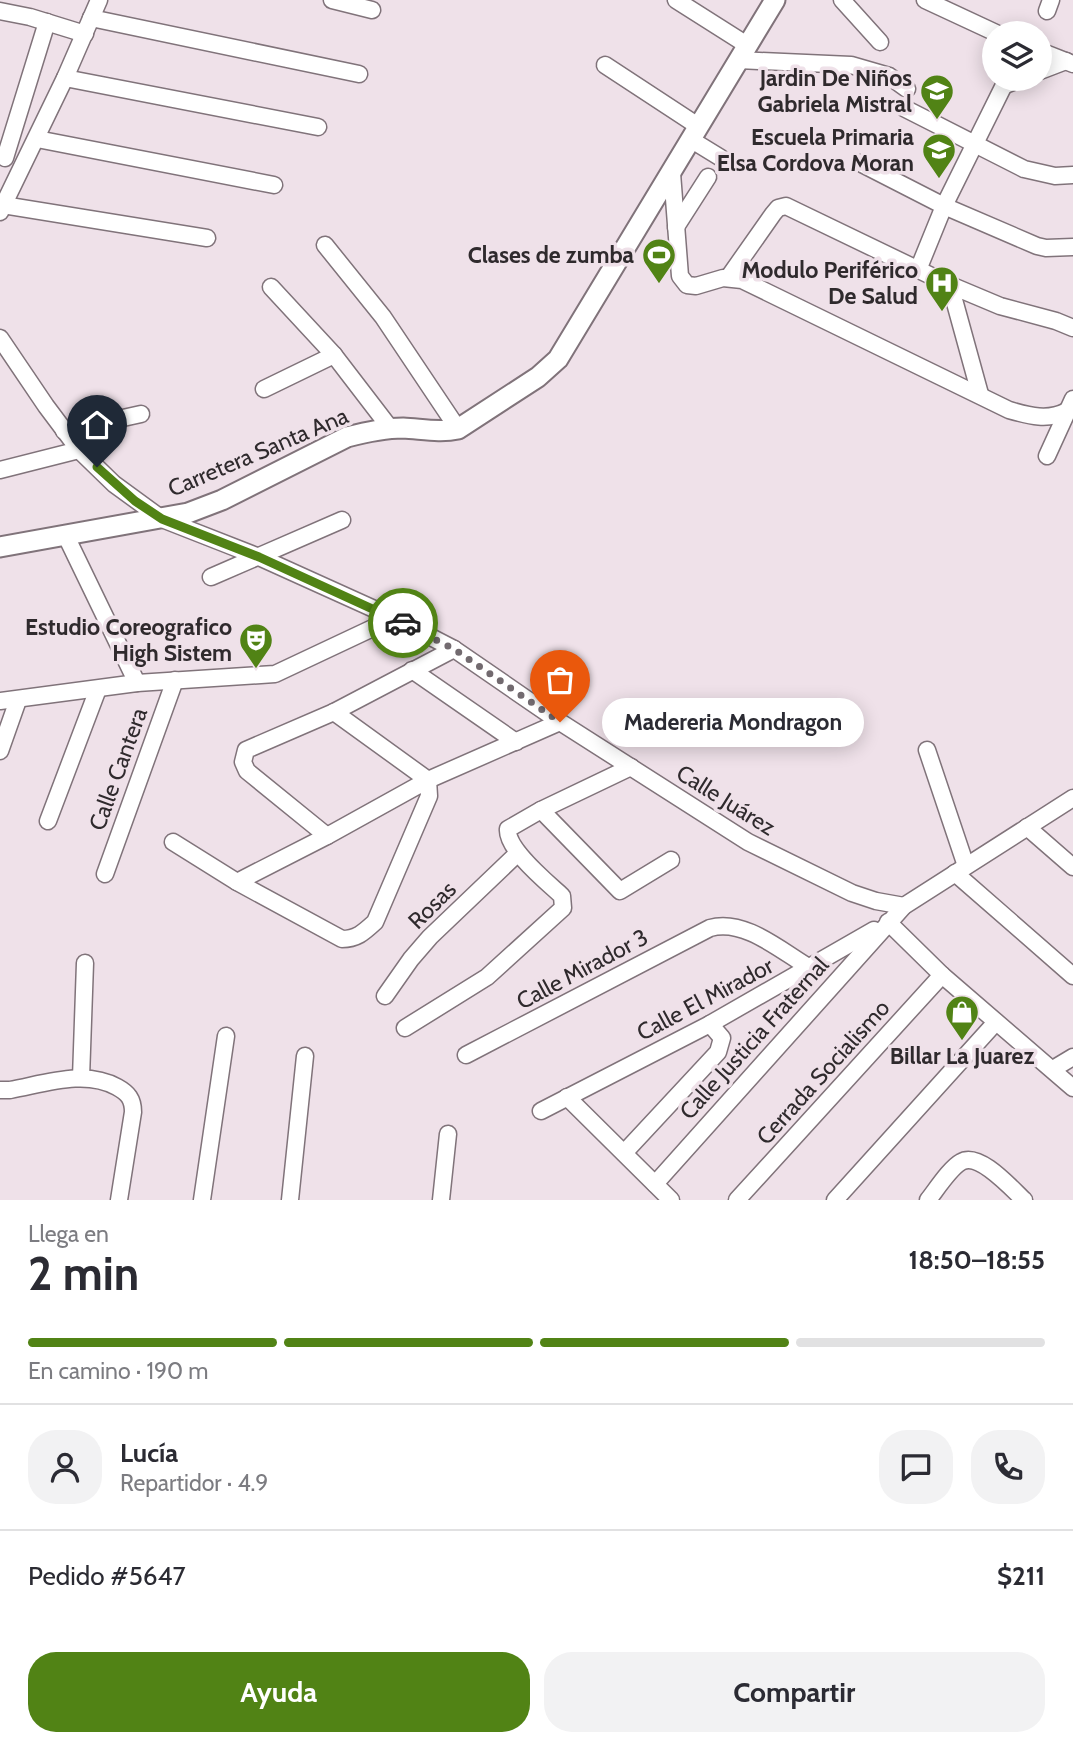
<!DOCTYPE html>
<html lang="es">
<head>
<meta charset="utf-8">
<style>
	:root { --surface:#fff; --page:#f2f2f3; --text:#2b2b33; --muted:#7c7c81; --line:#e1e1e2; --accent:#518315 }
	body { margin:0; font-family:Cabin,sans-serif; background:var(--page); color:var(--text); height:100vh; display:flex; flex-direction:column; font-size:26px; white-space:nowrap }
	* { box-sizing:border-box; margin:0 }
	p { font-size:23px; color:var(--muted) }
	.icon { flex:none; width:38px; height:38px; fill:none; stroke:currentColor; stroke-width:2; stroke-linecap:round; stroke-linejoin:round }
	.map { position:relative; height:1200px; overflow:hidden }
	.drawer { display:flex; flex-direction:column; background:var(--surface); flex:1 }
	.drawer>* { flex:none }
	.controls { position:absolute; left:982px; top:21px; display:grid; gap:14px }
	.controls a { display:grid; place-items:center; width:70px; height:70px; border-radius:50%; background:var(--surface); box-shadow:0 4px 18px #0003; font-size:35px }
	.pin { position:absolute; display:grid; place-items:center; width:60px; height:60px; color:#fff; margin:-72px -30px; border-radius:50% 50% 50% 0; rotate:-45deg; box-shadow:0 0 7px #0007 }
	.pin .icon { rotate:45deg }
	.courier { position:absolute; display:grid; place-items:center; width:70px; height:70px; margin:-35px; border:5px solid #518315; border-radius:50%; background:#fff; color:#222; box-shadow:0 2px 9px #0007 }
	.bubble { position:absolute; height:49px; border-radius:24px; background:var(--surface); box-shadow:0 4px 18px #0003; font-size:23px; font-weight:800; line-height:49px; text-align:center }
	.headline em { font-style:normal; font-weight:800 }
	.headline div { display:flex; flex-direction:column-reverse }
	.headline { display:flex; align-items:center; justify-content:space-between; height:119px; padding:0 28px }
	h1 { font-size:46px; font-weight:800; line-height:52px }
	.bar { display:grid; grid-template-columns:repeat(4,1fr); gap:10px 7px; align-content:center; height:84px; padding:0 28px }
	.bar i { height:9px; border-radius:5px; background:var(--line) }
	.bar .current { background:var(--accent) }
	.bar p { grid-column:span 4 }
	.line { display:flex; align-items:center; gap:18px; padding:0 28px; border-top:2px solid var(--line) }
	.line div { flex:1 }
	.round { display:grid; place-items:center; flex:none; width:74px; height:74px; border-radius:28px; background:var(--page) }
	.button { display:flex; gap:14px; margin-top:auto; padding:14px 28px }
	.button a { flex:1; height:80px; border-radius:28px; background:var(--accent); color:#fff; font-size:28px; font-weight:800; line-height:80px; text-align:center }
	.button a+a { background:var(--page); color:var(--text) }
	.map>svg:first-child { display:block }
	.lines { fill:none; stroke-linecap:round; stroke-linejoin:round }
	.minor-casing { stroke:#80737a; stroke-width:19 }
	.major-casing { stroke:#80737a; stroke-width:23 }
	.minor { stroke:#fff; stroke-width:16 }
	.major { stroke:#fff; stroke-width:19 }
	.done { stroke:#726a6f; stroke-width:7; stroke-dasharray:0 12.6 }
	.route { stroke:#518315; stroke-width:9 }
	.labels { text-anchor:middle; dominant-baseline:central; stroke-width:7; stroke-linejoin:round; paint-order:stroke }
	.poi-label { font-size:23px; font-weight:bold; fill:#2f2a2d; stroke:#efe1e9; text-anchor:end }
	.street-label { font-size:23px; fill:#2f2a2d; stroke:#efe1e9 }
</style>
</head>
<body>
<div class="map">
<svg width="1073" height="1200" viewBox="0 0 1073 1200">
	<rect width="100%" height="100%" fill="#efe1e9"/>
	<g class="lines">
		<!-- minor casing -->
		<g class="minor-casing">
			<g id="minor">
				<polyline points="332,0 372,10"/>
				<polyline points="676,0 747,45"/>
				<polyline points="842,0 880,42"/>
				<polyline points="925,0 996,33"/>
				<polyline points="0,11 30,17 85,34"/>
				<polyline points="1047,11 1051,0"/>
				<polyline points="91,18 359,74"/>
				<polyline points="1040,51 1073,64"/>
				<polyline points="738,60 851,65 889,76 907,89"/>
				<polyline points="605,65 698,126"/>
				<polyline points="1040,71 1066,61"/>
				<polyline points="65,78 318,127"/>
				<polyline points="1005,85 1021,79"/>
				<polyline points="904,108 1024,169 1055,176 1073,175"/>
				<polyline points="37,139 274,185"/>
				<polyline points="690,139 721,158"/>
				<polyline points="5,158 47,22"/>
				<polyline points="860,163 944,206 1037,246 1046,248 1073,247"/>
				<path d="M 672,173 L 680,276 L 687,285 L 696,286 L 723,278 L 742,280 L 1009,410 C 1030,416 1048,421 1067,411"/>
				<polyline points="3,205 207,238"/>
				<polyline points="0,212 65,78 99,0"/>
				<polyline points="676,227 708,177"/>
				<polyline points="325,245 383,317 458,429"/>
				<polyline points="918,270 944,206 1007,79"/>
				<polyline points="728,278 773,214 778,208 786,206 950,285 1000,306 1056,321 1073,328"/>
				<polyline points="950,285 980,394"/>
				<polyline points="271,287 334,355 390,428"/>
				<polyline points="0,338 46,406 79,450 114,484 162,519 259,557 394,618 454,649 560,722 748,842 852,893 876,901 904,906"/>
				<polyline points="264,389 334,355"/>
				<polyline points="64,431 141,414"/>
				<polyline points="1047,456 1073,399"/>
				<polyline points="0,470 79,450"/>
				<polyline points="66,536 137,683"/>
				<polyline points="211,577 342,520"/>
				<polyline points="412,670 516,742"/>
				<polyline points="0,701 137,683 275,674 394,618"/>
				<polyline points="927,750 966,866"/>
				<polyline points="0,751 18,700"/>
				<polyline points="541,810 620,891 671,860"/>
				<polyline points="48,821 98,689"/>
				<polyline points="1027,827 1073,867"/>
				<polyline points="327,836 247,771 243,762 246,750 334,712 454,649"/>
				<path d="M 173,842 L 237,882 L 342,939 C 357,939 364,932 375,922 L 429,796 L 428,780 L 334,712"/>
				<polyline points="955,873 1073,976"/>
				<polyline points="105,874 175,680"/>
				<polyline points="237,882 327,836 428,780 560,722"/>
				<polyline points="888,922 942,975 1073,1088"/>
				<polyline points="385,996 411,959 430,937 518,853"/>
				<path d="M 405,1028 L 487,977 L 563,908 L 562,896 C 547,882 506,849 508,829 L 541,810 L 631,767"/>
				<path d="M 466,1055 L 710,928 C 744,918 781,951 810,968"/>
				<polyline points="1053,1069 1073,1057"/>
				<polyline points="81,1078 85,963"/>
				<path d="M 0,1090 L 10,1090 C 44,1084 85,1069 117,1087 C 128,1093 133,1099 133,1112 L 119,1200"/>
				<polyline points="567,1097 671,1200"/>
				<polyline points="541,1111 710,1024 874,930"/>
				<polyline points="624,1153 718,1052 722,1038 710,1024"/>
				<polyline points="655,1184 904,906 1073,798"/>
				<polyline points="202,1200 226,1036"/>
				<polyline points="290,1200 305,1056"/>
				<polyline points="441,1200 448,1134"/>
				<polyline points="737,1200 942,975"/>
				<polyline points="835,1200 996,1022"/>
				<path d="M 928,1200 C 936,1190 950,1168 961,1162 C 979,1151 1011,1188 1024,1200"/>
			</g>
		</g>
		<!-- major casing -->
		<g class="major-casing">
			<path id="major" d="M 0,547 L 188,513 L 222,500 L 347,437 C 366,432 384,428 403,428 C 422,429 440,433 458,429 L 538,377 L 558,359 L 775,0"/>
		</g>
		<!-- minor -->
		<use href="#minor" class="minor"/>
		<!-- major -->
		<use href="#major" class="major"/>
	</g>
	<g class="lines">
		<!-- done -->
		<polyline class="done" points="403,623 454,649 560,722"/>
		<!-- route -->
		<polyline class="route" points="97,467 135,501 162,519 259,557 403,623"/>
	</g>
	<!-- icons -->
	<defs>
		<g id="school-pin" transform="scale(1.75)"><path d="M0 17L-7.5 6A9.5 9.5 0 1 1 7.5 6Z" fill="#518315" stroke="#efe1e9"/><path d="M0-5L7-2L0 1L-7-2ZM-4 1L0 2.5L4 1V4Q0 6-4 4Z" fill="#fff"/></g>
		<g id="stadium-pin" transform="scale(1.75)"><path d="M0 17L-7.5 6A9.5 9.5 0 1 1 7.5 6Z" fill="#518315" stroke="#efe1e9"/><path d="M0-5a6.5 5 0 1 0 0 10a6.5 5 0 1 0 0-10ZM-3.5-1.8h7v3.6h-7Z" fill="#fff"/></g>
		<g id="hospital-pin" transform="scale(1.75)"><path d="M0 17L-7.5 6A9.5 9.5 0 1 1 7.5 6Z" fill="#518315" stroke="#efe1e9"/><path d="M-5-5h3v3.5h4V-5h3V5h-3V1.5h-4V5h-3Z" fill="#fff"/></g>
		<g id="theatre-pin" transform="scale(1.75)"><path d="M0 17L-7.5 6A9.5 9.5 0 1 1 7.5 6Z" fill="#518315" stroke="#efe1e9"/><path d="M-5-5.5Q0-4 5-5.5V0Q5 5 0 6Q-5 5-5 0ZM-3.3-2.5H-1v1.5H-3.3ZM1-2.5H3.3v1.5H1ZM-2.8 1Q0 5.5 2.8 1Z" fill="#fff"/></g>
		<g id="shop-pin" transform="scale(1.75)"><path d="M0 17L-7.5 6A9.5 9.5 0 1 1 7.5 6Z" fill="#518315" stroke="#efe1e9"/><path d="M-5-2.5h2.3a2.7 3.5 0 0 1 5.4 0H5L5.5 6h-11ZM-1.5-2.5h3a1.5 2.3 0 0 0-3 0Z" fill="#fff"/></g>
	</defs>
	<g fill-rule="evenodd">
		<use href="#school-pin" x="937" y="91"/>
		<use href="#school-pin" x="939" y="150"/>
		<use href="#stadium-pin" x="659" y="255"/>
		<use href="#hospital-pin" x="942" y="283"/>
		<use href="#theatre-pin" x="256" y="640"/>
		<use href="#shop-pin" x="962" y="1012"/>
	</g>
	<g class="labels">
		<!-- poi labels -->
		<g class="poi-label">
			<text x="912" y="78">Jardin De Niños<tspan x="912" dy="26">Gabriela Mistral</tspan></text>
			<text x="914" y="137">Escuela Primaria<tspan x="914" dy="26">Elsa Cordova Moran</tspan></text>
			<text x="634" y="255">Clases de zumba</text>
			<text x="918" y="270">Modulo Periférico<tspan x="918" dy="26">De Salud</tspan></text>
			<text x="232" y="627">Estudio Coreografico<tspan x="232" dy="26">High Sistem</tspan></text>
			<text x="962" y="1056" text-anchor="middle">Billar La Juarez</text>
		</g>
		<!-- street labels -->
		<g class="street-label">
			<text transform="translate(258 452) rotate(-23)">Carretera Santa Ana</text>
			<text transform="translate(118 769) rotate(-70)">Calle Cantera</text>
			<text transform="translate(726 800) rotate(32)">Calle Juárez</text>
			<text transform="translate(432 905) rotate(-45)">Rosas</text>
			<text transform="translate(582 969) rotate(-28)">Calle Mirador 3</text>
			<text transform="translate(705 999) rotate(-28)">Calle El Mirador</text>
			<text transform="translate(754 1038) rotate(-48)">Calle Justicia Fraternal</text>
			<text transform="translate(823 1072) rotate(-48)">Cerrada Socialismo</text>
		</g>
	</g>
</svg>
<div class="controls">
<a><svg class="icon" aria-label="layers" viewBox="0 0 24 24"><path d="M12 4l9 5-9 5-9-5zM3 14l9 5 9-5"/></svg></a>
</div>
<div class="pin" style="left:560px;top:722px;background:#ea580c"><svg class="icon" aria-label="bag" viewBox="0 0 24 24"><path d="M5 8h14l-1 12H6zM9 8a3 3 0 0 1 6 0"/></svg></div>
<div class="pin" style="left:97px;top:467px;background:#1f2937"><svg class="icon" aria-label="home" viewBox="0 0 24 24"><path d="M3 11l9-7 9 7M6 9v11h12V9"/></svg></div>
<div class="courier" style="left:403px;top:623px"><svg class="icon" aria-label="car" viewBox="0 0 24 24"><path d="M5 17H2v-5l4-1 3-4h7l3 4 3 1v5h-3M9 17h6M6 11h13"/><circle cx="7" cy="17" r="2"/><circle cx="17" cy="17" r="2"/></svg></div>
<div class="bubble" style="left:602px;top:698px;width:262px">Madereria Mondragon</div>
</div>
<section class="drawer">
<div class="headline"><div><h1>2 min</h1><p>Llega en</p></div><em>18:50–18:55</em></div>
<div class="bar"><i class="current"></i><i class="current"></i><i class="current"></i><i></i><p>En camino · 190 m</p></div>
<div class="line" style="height:126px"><a class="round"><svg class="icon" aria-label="person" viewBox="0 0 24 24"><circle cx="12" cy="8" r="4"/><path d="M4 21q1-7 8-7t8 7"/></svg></a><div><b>Lucía</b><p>Repartidor · 4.9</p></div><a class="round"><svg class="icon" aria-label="chat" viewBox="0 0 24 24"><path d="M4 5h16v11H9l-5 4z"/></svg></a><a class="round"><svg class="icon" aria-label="phone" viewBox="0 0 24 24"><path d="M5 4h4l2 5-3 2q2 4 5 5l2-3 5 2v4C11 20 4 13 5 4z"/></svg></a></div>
<div class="line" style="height:91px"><div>Pedido #5647</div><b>$211</b></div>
<div class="button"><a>Ayuda</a><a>Compartir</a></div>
</section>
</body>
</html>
